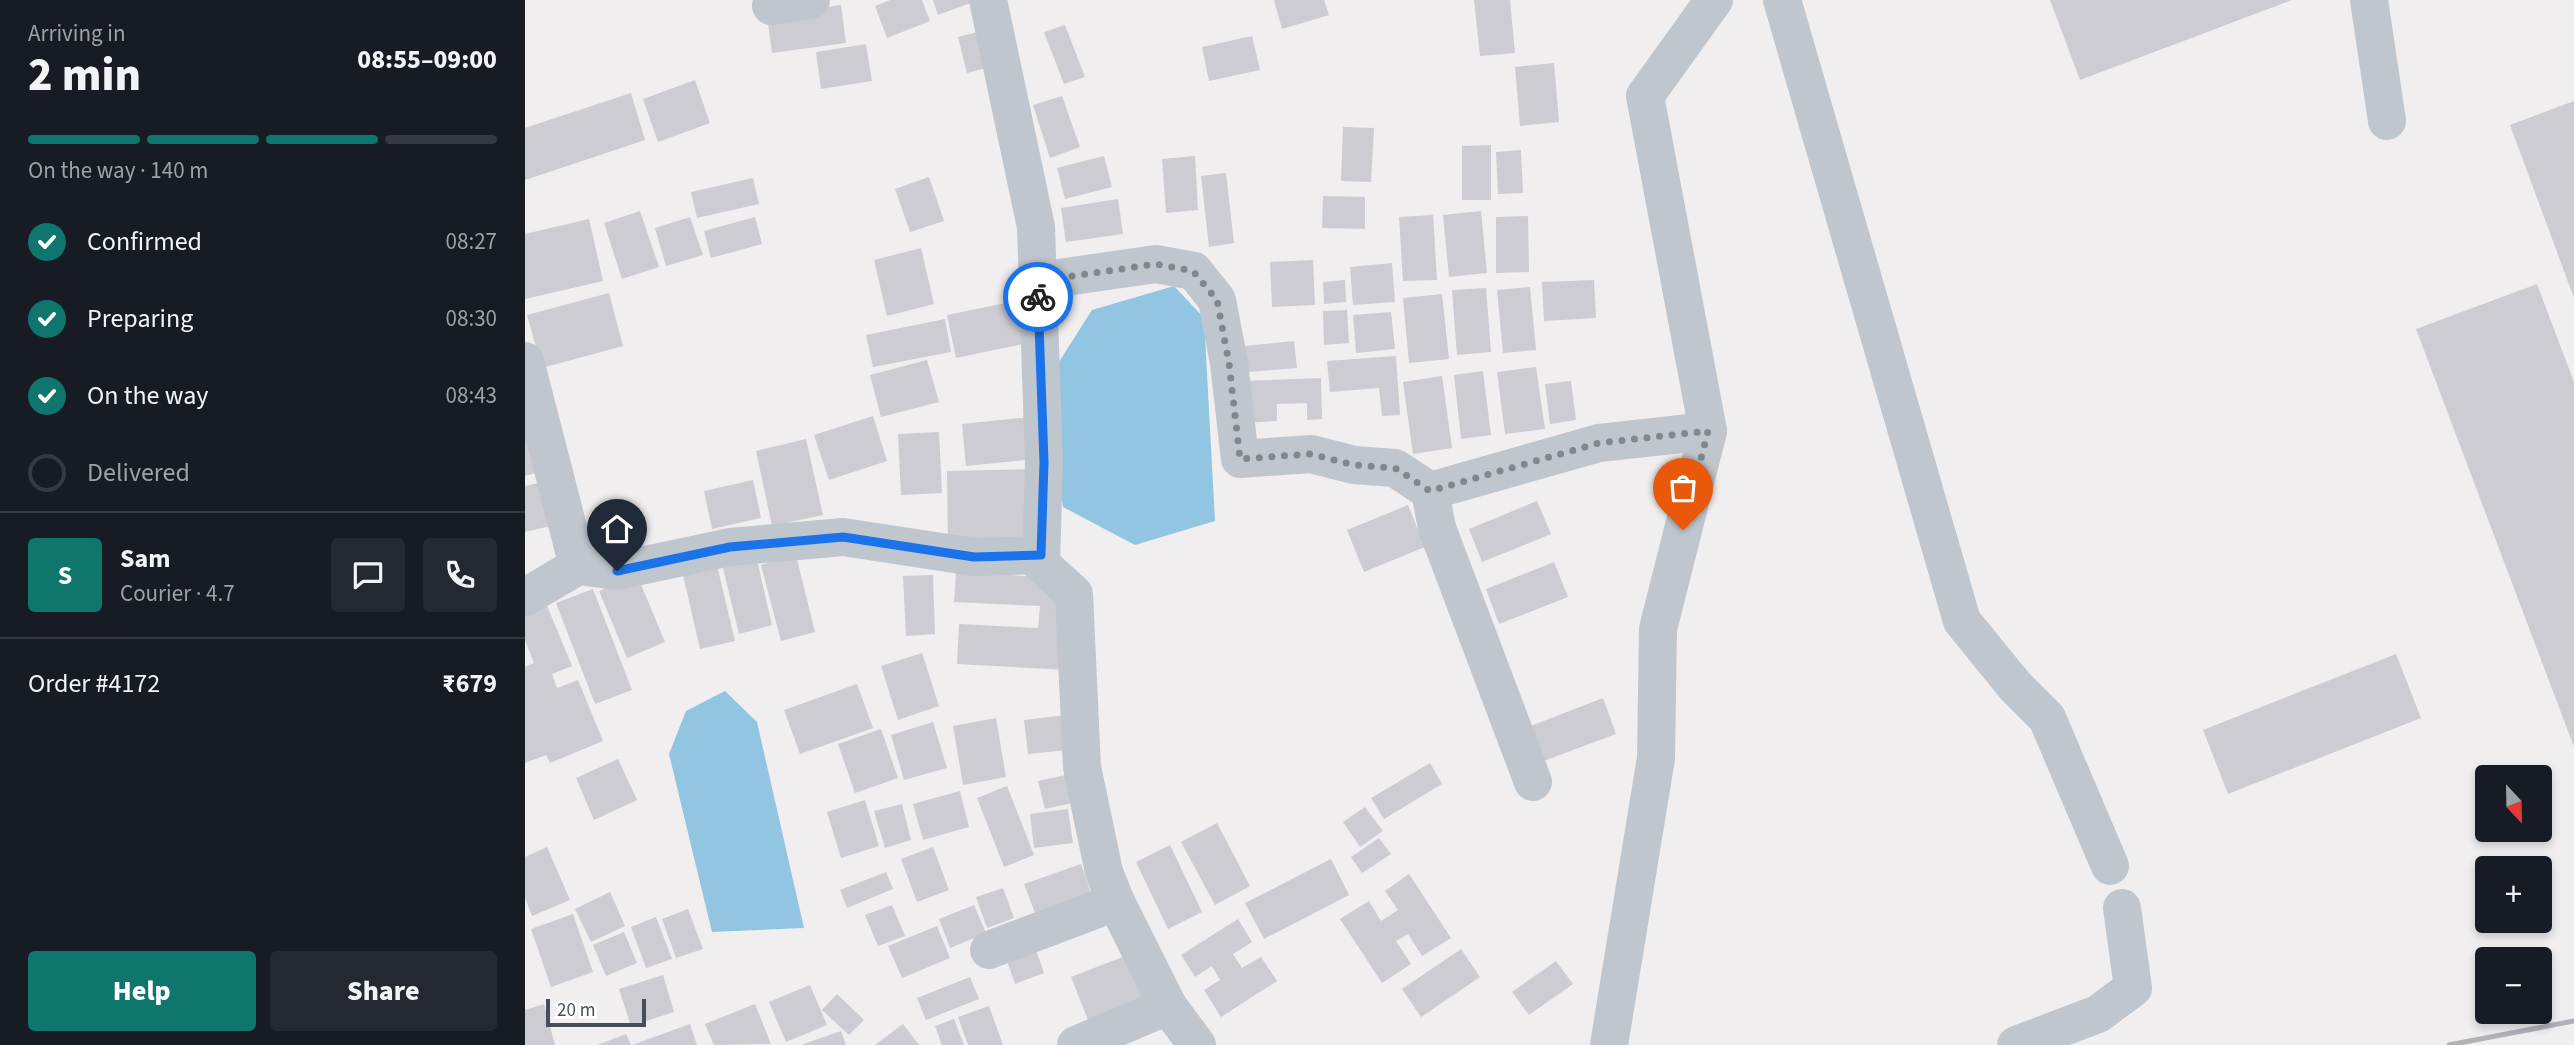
<!DOCTYPE html>
<html lang="en">
<head>
<meta charset="utf-8">
<style>
	:root { --surface:#171b24; --page:#242831; --text:#f1f3f6; --muted:#9ea1a6; --line:#363941; --accent:#0f766e }
	body { margin:0; font-family:"Source Sans 3",sans-serif; background:var(--page); color:var(--text); height:100vh; display:flex; flex-direction:column; font-size:26px; white-space:nowrap }
	* { box-sizing:border-box; margin:0 }
	p { font-size:23px; color:var(--muted) }
	.icon { flex:none; width:38px; height:38px; fill:none; stroke:currentColor; stroke-width:2; stroke-linecap:round; stroke-linejoin:round }
	.map { position:relative; flex:1; overflow:hidden }
	.sheet { display:flex; flex-direction:column; background:var(--surface); width:525px }
	.sheet>* { flex:none }
	.needle { width:46px; rotate:158deg }
	.fabs { position:absolute; left:1950px; top:765px; display:grid; gap:14px }
	.fabs a { display:grid; place-items:center; width:77px; height:77px; border-radius:7px; background:var(--surface); box-shadow:0 4px 10px #0003; font-size:35px }
	.scale { position:absolute; left:21px; bottom:18px; width:100px; box-sizing:border-box; padding-left:7px; border:4px solid #484e59; border-top:0; font-size:19px; line-height:24px; white-space:nowrap; color:#484e59; -webkit-text-stroke:5px #fff; paint-order:stroke }
	.pin { position:absolute; display:grid; place-items:center; width:60px; height:60px; color:#fff; margin:-72px -30px; border-radius:50% 50% 50% 0; rotate:-45deg; box-shadow:0 0 7px #0007 }
	.pin .icon { rotate:45deg }
	.courier { position:absolute; display:grid; place-items:center; width:70px; height:70px; margin:-35px; border:5px solid #1a73e8; border-radius:50%; background:#fff; color:#222; box-shadow:0 2px 9px #0007 }
	.headline em { font-style:normal; font-weight:800 }
	.headline div { display:flex; flex-direction:column-reverse }
	.headline { display:flex; align-items:center; justify-content:space-between; height:119px; padding:0 28px }
	h1 { font-size:46px; font-weight:800; line-height:52px }
	.bar { display:grid; grid-template-columns:repeat(4,1fr); gap:10px 7px; align-content:center; height:84px; padding:0 28px }
	.bar i { height:9px; border-radius:5px; background:var(--line) }
	.bar .active { background:var(--accent) }
	.bar p { grid-column:span 4 }
	.line { display:flex; align-items:center; gap:18px; padding:0 28px; border-top:2px solid var(--line) }
	.line div { flex:1 }
	.round { display:grid; place-items:center; flex:none; width:74px; height:74px; border-radius:7px; background:var(--page) }
	ol { padding:0 28px; list-style:none }
	li { display:flex; align-items:center; gap:21px; height:77px }
	li p { margin-inline-start:auto }
	li .icon { padding:7px; border-radius:50%; background:var(--accent); color:#fff; stroke-width:4 }
	li:last-child { color:var(--muted) }
	li i { width:38px; height:38px; border:4px solid var(--line); border-radius:50% }
	.primary-button { display:flex; gap:14px; margin-top:auto; padding:14px 28px }
	.primary-button a { flex:1; height:80px; border-radius:7px; background:var(--accent); color:#fff; font-size:28px; font-weight:800; line-height:80px; text-align:center }
	.primary-button a+a { background:var(--page); color:var(--text) }
	main { display:flex; flex:1; min-height:0 }
	.map>svg:first-child { display:block }
	.water { fill:#92c5e2 }
	.building { fill:#ccccd2 }
	.lines { fill:none; stroke-linecap:round; stroke-linejoin:round }
	.minor { stroke:#c0c6ce; stroke-width:38 }
	.rail { stroke:#b1b2b7; stroke-width:5 }
	.done { stroke:#83868d; stroke-width:7; stroke-dasharray:0 12.6 }
	.route { stroke:#1a73e8; stroke-width:9 }
</style>
</head>
<body>
<main>
<section class="sheet">
<div class="headline"><div><h1>2 min</h1><p>Arriving in</p></div><em>08:55–09:00</em></div>
<div class="bar"><i class="active"></i><i class="active"></i><i class="active"></i><i></i><p>On the way · 140 m</p></div>
<ol>
<li><svg class="icon" aria-label="check" viewBox="0 0 24 24"><path d="M5 12l5 5 9-10"/></svg>Confirmed<p>08:27</p></li>
<li><svg class="icon" aria-label="check" viewBox="0 0 24 24"><path d="M5 12l5 5 9-10"/></svg>Preparing<p>08:30</p></li>
<li><svg class="icon" aria-label="check" viewBox="0 0 24 24"><path d="M5 12l5 5 9-10"/></svg>On the way<p>08:43</p></li>
<li><i></i>Delivered</li>
</ol>
<div class="line" style="height:126px"><b class="round" style="background:var(--accent);color:#fff">S</b><div><b>Sam</b><p>Courier · 4.7</p></div><a class="round"><svg class="icon" aria-label="chat" viewBox="0 0 24 24"><path d="M4 5h16v11H9l-5 4z"/></svg></a><a class="round"><svg class="icon" aria-label="phone" viewBox="0 0 24 24"><path d="M5 4h4l2 5-3 2q2 4 5 5l2-3 5 2v4C11 20 4 13 5 4z"/></svg></a></div>
<div class="line" style="height:91px"><div>Order #4172</div><b>₹679</b></div>
<div class="primary-button"><a>Help</a><a>Share</a></div>
</section>
<div class="map">
<svg width="2049" height="1045" viewBox="0 0 2049 1045">
	<rect width="100%" height="100%" fill="#f0eeee"/>
	<!-- water -->
	<g class="water">
		<polygon points="649,286 679,318 690,521 610,545 538,507 520,384 567,310"/>
		<polygon points="200,691 232,722 279,928 187,932 144,754 161,711"/>
	</g>
	<!-- building -->
	<g class="building">
		<polygon points="365,0 397,0 405,21 362,38 350,6"/>
		<polygon points="408,0 454,0 413,15"/>
		<polygon points="749,0 799,0 804,15 757,29"/>
		<polygon points="949,0 985,0 990,53 955,56"/>
		<polygon points="1525,0 1767,0 1555,80"/>
		<polygon points="316,5 321,43 247,53 242,16"/>
		<polygon points="540,25 560,77 539,84 519,32"/>
		<polygon points="460,30 469,66 442,73 433,37"/>
		<polygon points="727,36 735,70 684,81 677,47"/>
		<polygon points="341,44 347,81 296,89 291,52"/>
		<polygon points="1029,63 1034,122 995,126 990,67"/>
		<polygon points="170,80 185,123 133,142 118,99"/>
		<polygon points="106,93 120,140 0,180 0,128"/>
		<polygon points="537,96 555,147 525,158 508,105"/>
		<polygon points="2049,101 2049,298 1985,125"/>
		<polygon points="818,127 849,128 846,182 816,181"/>
		<polygon points="966,145 966,200 937,200 937,146"/>
		<polygon points="996,150 998,193 973,194 971,152"/>
		<polygon points="579,156 587,187 540,199 532,168"/>
		<polygon points="670,156 673,210 641,213 637,159"/>
		<polygon points="701,173 709,243 684,247 676,176"/>
		<polygon points="404,177 419,221 385,232 370,189"/>
		<polygon points="228,178 234,204 172,218 166,192"/>
		<polygon points="798,196 840,197 840,229 797,228"/>
		<polygon points="593,199 598,234 541,242 536,208"/>
		<polygon points="115,211 134,267 97,279 79,223"/>
		<polygon points="956,211 962,273 924,277 918,215"/>
		<polygon points="908,215 912,280 878,281 874,217"/>
		<polygon points="1003,216 1004,272 971,273 971,217"/>
		<polygon points="165,217 178,255 141,266 130,228"/>
		<polygon points="230,217 237,244 186,258 179,231"/>
		<polygon points="64,219 78,281 0,299 0,234"/>
		<polygon points="396,248 409,304 362,316 349,260"/>
		<polygon points="788,260 790,305 747,307 745,262"/>
		<polygon points="867,263 870,302 828,305 825,267"/>
		<polygon points="820,280 821,302 799,304 798,282"/>
		<polygon points="1069,280 1071,318 1019,321 1017,282"/>
		<polygon points="2012,284 2049,382 2049,747 1891,329"/>
		<polygon points="1005,287 1011,350 978,353 972,290"/>
		<polygon points="961,288 966,352 932,355 927,290"/>
		<polygon points="84,293 98,346 17,368 2,315"/>
		<polygon points="917,294 924,359 884,363 878,298"/>
		<polygon points="500,299 508,342 431,358 422,315"/>
		<polygon points="822,310 824,343 799,345 798,311"/>
		<polygon points="866,312 870,349 831,353 828,315"/>
		<polygon points="420,319 426,352 348,367 341,335"/>
		<polygon points="769,341 772,368 713,373 710,347"/>
		<polygon points="871,356 875,415 857,416 854,388 805,392 802,361"/>
		<polygon points="402,360 414,402 356,417 345,375"/>
		<polygon points="1011,367 1020,429 980,434 972,372"/>
		<polygon points="958,371 966,435 936,439 929,375"/>
		<polygon points="917,376 927,448 888,454 878,382"/>
		<polygon points="796,378 797,419 782,420 782,403 752,404 752,421 720,423 718,381"/>
		<polygon points="1046,381 1051,420 1025,424 1020,384"/>
		<polygon points="348,416 362,461 304,480 289,435"/>
		<polygon points="506,417 510,459 441,466 437,424"/>
		<polygon points="414,432 417,493 376,495 373,434"/>
		<polygon points="0,436 21,470 0,476"/>
		<polygon points="281,439 298,515 247,526 231,451"/>
		<polygon points="511,469 513,546 423,548 422,471"/>
		<polygon points="228,480 236,518 187,529 179,491"/>
		<polygon points="22,481 34,524 0,532 0,486"/>
		<polygon points="1012,501 1026,534 957,562 944,529"/>
		<polygon points="883,505 900,547 839,572 822,530"/>
		<polygon points="229,547 247,625 214,634 195,556"/>
		<polygon points="271,555 290,632 256,641 236,565"/>
		<polygon points="190,557 210,641 175,649 156,566"/>
		<polygon points="1029,562 1043,597 974,624 961,589"/>
		<polygon points="431,572 518,577 545,620 542,670 432,664 434,624 513,628 515,606 429,602"/>
		<polygon points="112,575 140,642 102,658 74,591"/>
		<polygon points="408,575 410,634 381,636 378,576"/>
		<polygon points="68,589 107,690 70,704 31,603"/>
		<polygon points="20,601 47,666 27,674 32,688 53,680 78,741 25,763 21,755 0,763 0,667 9,663 0,640 0,609"/>
		<polygon points="397,653 414,706 373,720 356,666"/>
		<polygon points="1871,654 1896,718 1703,794 1678,730"/>
		<polygon points="332,684 348,728 275,754 259,710"/>
		<polygon points="1078,698 1091,734 1016,762 1003,727"/>
		<polygon points="550,714 553,749 503,754 499,720"/>
		<polygon points="471,718 481,777 438,785 428,726"/>
		<polygon points="408,722 422,768 379,780 366,735"/>
		<polygon points="356,729 373,778 330,793 313,744"/>
		<polygon points="93,759 112,800 69,820 51,778"/>
		<polygon points="905,763 917,784 859,819 846,798"/>
		<polygon points="555,772 561,800 520,809 513,781"/>
		<polygon points="482,786 509,855 479,867 452,798"/>
		<polygon points="435,791 444,827 398,840 388,804"/>
		<polygon points="340,800 354,846 316,858 302,812"/>
		<polygon points="377,804 386,840 360,848 349,811"/>
		<polygon points="840,807 858,831 835,847 818,822"/>
		<polygon points="543,809 548,843 509,848 505,814"/>
		<polygon points="692,823 725,886 690,905 656,842"/>
		<polygon points="854,838 866,854 837,873 826,857"/>
		<polygon points="645,845 677,912 643,929 611,862"/>
		<polygon points="22,847 45,900 7,916 0,898 0,857"/>
		<polygon points="408,847 424,890 392,902 376,859"/>
		<polygon points="806,859 824,895 739,939 720,903"/>
		<polygon points="556,864 566,893 510,913 499,884"/>
		<polygon points="361,872 368,889 322,908 315,890"/>
		<polygon points="884,874 926,938 897,956 883,934 871,941 886,964 857,983 815,919 844,901 856,921 873,910 860,891"/>
		<polygon points="478,888 489,918 462,928 451,897"/>
		<polygon points="85,892 100,926 66,942 50,909"/>
		<polygon points="367,905 380,936 353,946 340,915"/>
		<polygon points="449,905 461,933 425,948 414,919"/>
		<polygon points="163,909 178,949 151,958 137,919"/>
		<polygon points="48,914 68,972 26,987 6,929"/>
		<polygon points="131,917 147,959 121,968 106,927"/>
		<polygon points="713,919 727,942 708,954 717,968 736,957 752,981 696,1017 679,990 695,980 687,966 670,977 656,955"/>
		<polygon points="412,926 425,958 377,978 363,946"/>
		<polygon points="99,932 112,963 81,976 68,945"/>
		<polygon points="509,944 519,973 490,984 480,955"/>
		<polygon points="936,949 955,977 896,1017 877,989"/>
		<polygon points="613,951 630,995 563,1020 546,977"/>
		<polygon points="1031,961 1048,984 1004,1015 987,992"/>
		<polygon points="138,975 149,1012 106,1026 94,989"/>
		<polygon points="445,977 454,999 401,1020 392,998"/>
		<polygon points="285,985 302,1025 261,1042 244,1002"/>
		<polygon points="312,994 339,1020 324,1035 297,1010"/>
		<polygon points="19,1004 30,1045 0,1045 0,1010"/>
		<polygon points="230,1004 246,1044 189,1045 180,1024"/>
		<polygon points="464,1006 478,1045 443,1045 433,1017"/>
		<polygon points="429,1019 439,1045 417,1045 410,1026"/>
		<polygon points="165,1024 172,1045 107,1045"/>
		<polygon points="378,1024 394,1045 350,1045"/>
		<polygon points="316,1031 321,1045 276,1045"/>
		<polygon points="101,1034 106,1045 72,1045"/>
	</g>
	<g class="lines">
		<!-- minor -->
		<g class="minor">
			<polyline points="463,0 511,227 519,462 516,564 549,594 557,767 579,872 591,902 643,1006 672,1045"/>
			<polyline points="1257,0 1437,621 1490,686 1522,718 1585,866"/>
			<polyline points="1844,0 1862,121"/>
			<polyline points="246,6 286,0"/>
			<polyline points="513,281 631,264 669,271 692,300 704,363 715,459 786,454 829,465 870,468 905,491 912,528 1008,782"/>
			<polyline points="0,361 53,566"/>
			<polyline points="905,491 1074,443 1183,431"/>
			<polyline points="0,597 53,566 92,571 205,547 318,537 449,557 516,555"/>
			<polyline points="464,950 591,902"/>
			<polyline points="551,1045 643,1006"/>
			<polyline points="1084,1045 1131,758 1133,629 1183,431 1120,96 1189,0"/>
			<polyline points="1491,1045 1573,1014 1608,988 1597,908"/>
		</g>
		<!-- rail -->
		<polyline class="rail" points="1924,1045 2049,1021"/>
	</g>
	<g class="lines">
		<!-- done -->
		<polyline class="done" points="513,297 513,281 631,264 668,271 692,300 704,363 715,459 786,454 829,465 870,468 905,491 1074,443 1183,431 1158,530"/>
		<!-- route -->
		<polyline class="route" points="92,571 205,547 318,537 449,557 516,555 519,462 513,297"/>
	</g>
</svg>
<div class="fabs">
<a><svg class="needle" viewBox="-14 -14 28 28"><path d="M0-13l5 13h-10z" fill="#e53935"/><path d="M0 13l5-13h-10z" fill="#9ea1a6"/></svg></a>
<a>+</a>
<a>−</a>
</div>
<div class="scale">20 m</div>
<div class="pin" style="left:1158px;top:530px;background:#ea580c"><svg class="icon" aria-label="bag" viewBox="0 0 24 24"><path d="M5 8h14l-1 12H6zM9 8a3 3 0 0 1 6 0"/></svg></div>
<div class="pin" style="left:92px;top:571px;background:#1f2937"><svg class="icon" aria-label="home" viewBox="0 0 24 24"><path d="M3 11l9-7 9 7M6 9v11h12V9"/></svg></div>
<div class="courier" style="left:513px;top:297px"><svg class="icon" aria-label="bike" viewBox="0 0 24 24"><circle cx="6" cy="16" r="4"/><circle cx="18" cy="16" r="4"/><path d="M6 16l4-8h5l3 8M10 8l3 8H6M13 5h3"/></svg></div>
</div>
</main>
</body>
</html>
